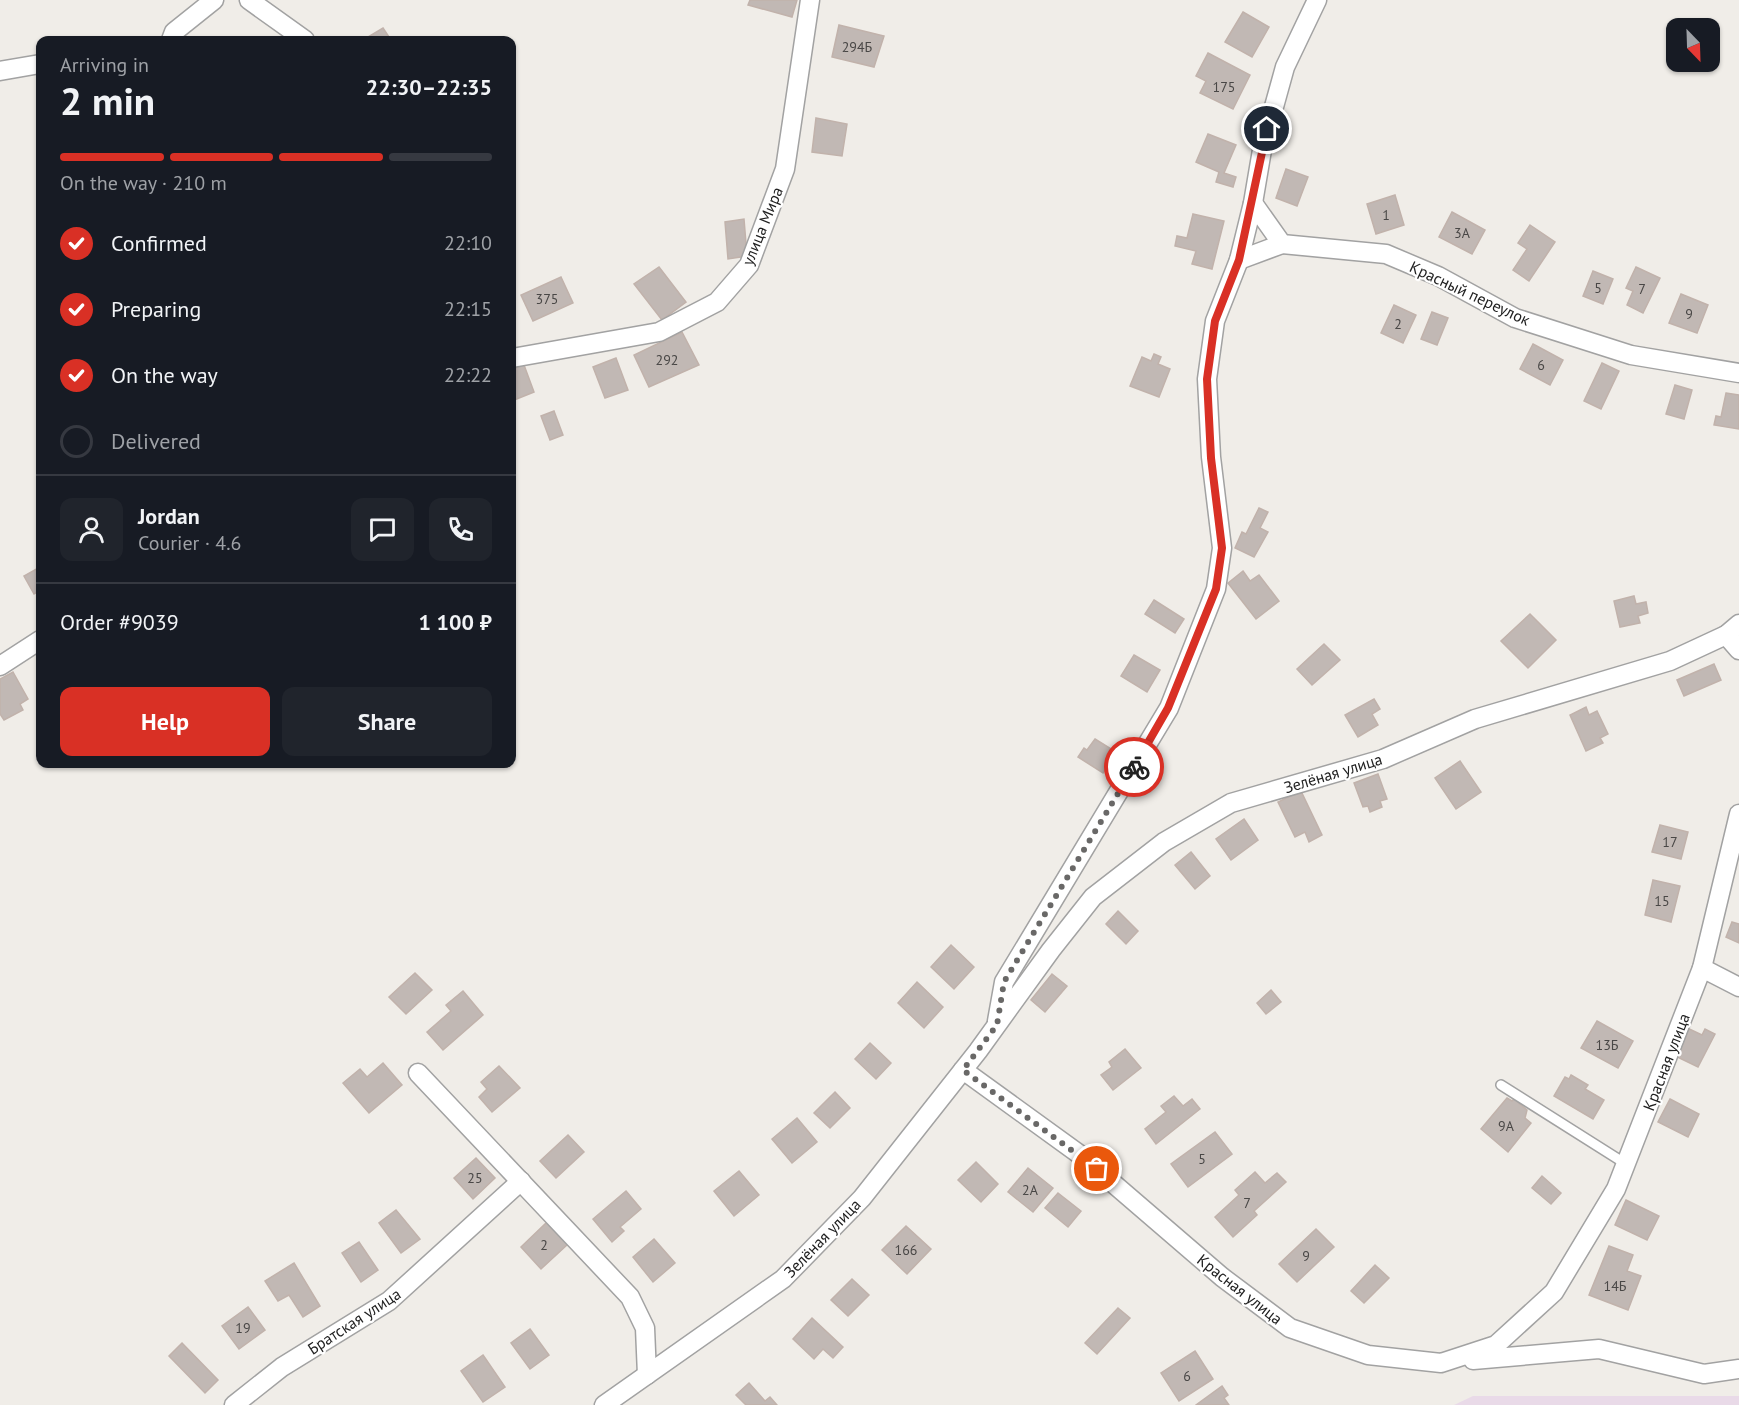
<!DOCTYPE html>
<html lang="en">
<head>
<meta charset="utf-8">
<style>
	:root { --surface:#171b24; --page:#20242c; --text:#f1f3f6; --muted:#9ea1a6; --line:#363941; --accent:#d93025 }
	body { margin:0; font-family:"PT Sans",sans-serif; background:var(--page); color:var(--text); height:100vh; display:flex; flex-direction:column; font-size:22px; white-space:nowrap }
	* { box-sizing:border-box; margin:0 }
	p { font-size:20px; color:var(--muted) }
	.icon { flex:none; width:33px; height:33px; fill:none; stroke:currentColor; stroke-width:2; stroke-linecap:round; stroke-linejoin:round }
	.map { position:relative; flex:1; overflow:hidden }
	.sheet { position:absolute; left:36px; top:36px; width:480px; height:732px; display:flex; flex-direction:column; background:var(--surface); border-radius:12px; box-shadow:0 2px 4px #0004 }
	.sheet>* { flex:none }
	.needle { width:39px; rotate:157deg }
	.controls { position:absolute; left:1666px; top:18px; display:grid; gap:12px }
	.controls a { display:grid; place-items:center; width:54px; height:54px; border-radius:12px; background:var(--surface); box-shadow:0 2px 4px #0004; font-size:30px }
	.pin { position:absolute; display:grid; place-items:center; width:51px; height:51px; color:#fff; margin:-26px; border:3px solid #fff; border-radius:50%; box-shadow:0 2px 6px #0007 }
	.courier { position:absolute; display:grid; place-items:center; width:60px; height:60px; margin:-30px; border:4px solid #d93025; border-radius:50%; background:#fff; color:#222; box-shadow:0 2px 8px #0007 }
	.head em { font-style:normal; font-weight:700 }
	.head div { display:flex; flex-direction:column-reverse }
	.head { display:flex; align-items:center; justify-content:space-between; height:102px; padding:0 24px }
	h1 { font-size:39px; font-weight:700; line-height:45px }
	.bar { display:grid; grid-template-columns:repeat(4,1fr); gap:9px 6px; align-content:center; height:72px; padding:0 24px }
	.bar i { height:8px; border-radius:4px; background:var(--line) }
	.bar .current { background:var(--accent) }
	.bar p { grid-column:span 4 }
	.line { display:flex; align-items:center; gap:15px; padding:0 24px; border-top:2px solid var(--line) }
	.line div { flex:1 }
	.round { display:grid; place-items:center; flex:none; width:63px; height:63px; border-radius:12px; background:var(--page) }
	ol { padding:0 24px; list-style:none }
	li { display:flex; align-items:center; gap:18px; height:66px }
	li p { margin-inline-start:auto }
	li .icon { padding:6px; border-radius:50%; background:var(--accent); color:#fff; stroke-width:4 }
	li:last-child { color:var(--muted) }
	li i { width:33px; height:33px; border:3px solid var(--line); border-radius:50% }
	.primary-button { display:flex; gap:12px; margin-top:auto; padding:12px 24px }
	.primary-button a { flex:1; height:69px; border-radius:12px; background:var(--accent); color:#fff; font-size:24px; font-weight:700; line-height:69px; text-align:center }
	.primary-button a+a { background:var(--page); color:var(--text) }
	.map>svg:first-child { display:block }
	.industrial { fill:#e9dae8 }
	.building { fill:#c1b8b4; stroke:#c1b2ab; stroke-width:1.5 }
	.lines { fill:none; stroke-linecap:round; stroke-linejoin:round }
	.lane-casing { stroke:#a2a2a2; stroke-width:12 }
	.street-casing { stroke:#a2a2a2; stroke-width:21 }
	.lane { stroke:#fff; stroke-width:9 }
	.street { stroke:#fff; stroke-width:18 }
	.done { stroke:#696867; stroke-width:6; stroke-dasharray:0 10.8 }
	.route { stroke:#d93025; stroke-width:8 }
	.labels { text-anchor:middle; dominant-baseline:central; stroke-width:4.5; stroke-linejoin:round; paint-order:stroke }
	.number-label { font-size:14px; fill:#494746 }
	.street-label { font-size:16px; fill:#212121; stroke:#fff }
</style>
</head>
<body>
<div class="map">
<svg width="1739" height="1405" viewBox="0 0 1739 1405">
	<rect width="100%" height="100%" fill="#f0ede8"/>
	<!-- industrial -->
	<polygon class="industrial" points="1473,1396 1739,1396 1739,1405 1454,1405"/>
	<!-- building -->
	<g class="building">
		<polygon points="750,0 797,0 792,17 748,5"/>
		<polygon points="1243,12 1269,27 1252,57 1225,42"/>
		<polygon points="839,25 884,36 874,67 832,57"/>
		<polygon points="383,28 391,40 363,40"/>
		<polygon points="1208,53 1250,75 1233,109 1200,93 1206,81 1196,76"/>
		<polygon points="816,118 847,124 842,156 812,152"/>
		<polygon points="1208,134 1236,145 1224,173 1236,177 1233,187 1216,182 1219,172 1196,162"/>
		<polygon points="1286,169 1308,177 1297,206 1276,198"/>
		<polygon points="1395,195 1404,225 1376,234 1367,204"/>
		<polygon points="1452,212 1485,230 1472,254 1439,237"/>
		<polygon points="1193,214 1224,221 1212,269 1192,264 1196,251 1175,246 1177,236 1187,238"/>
		<polygon points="744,219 747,256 728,259 725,222"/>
		<polygon points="1530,225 1555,242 1529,281 1513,270 1527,249 1518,243"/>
		<polygon points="659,267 686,302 662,320 634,284"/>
		<polygon points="1636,267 1660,278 1643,313 1627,305 1633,291 1626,288"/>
		<polygon points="1593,271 1613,279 1603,304 1583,296"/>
		<polygon points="561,277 573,303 533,321 521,295"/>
		<polygon points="1681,294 1708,305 1697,333 1669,323"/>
		<polygon points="1394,305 1416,315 1403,343 1381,333"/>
		<polygon points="1432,312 1448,318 1437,345 1421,339"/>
		<polygon points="682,332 699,365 649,387 634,355"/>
		<polygon points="1533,344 1563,360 1550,385 1520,369"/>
		<polygon points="1154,354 1161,357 1158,364 1170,369 1159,397 1130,386 1142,357 1151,361"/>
		<polygon points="616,358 628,390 605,398 593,367"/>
		<polygon points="1602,363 1619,371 1601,409 1584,401"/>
		<polygon points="524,365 534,392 512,401 512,369"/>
		<polygon points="1675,385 1692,390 1684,419 1666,414"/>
		<polygon points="1726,393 1739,395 1739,429 1714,425 1716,416 1721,417"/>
		<polygon points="554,411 563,435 550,440 541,416"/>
		<polygon points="1259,508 1268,512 1260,528 1268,532 1254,557 1235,548 1242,532 1246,534"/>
		<polygon points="40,567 40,590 34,594 24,576"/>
		<polygon points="1243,571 1250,581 1259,575 1279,601 1256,619 1228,583"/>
		<polygon points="1634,596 1636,604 1646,602 1648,613 1638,616 1640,623 1620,627 1614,601"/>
		<polygon points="1154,600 1184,619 1175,633 1145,614"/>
		<polygon points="1530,614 1556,640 1528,668 1501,641"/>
		<polygon points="1324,644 1340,660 1312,685 1297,669"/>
		<polygon points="1134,655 1160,670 1147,692 1121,676"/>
		<polygon points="1714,664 1721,680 1684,696 1677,680"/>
		<polygon points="13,672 28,699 20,704 23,710 4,720 0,714 0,679"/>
		<polygon points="1374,699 1380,709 1372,714 1378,725 1358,737 1345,715"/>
		<polygon points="1586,707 1589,715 1597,711 1608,734 1600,738 1603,743 1586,751 1570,715"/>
		<polygon points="1095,739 1116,752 1103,773 1078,757 1084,748 1087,750"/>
		<polygon points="1460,761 1481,792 1456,809 1435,778"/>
		<polygon points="1378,774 1387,799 1380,801 1382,807 1370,812 1368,806 1363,807 1354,783"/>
		<polygon points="1301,791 1322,835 1309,842 1305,832 1295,837 1278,802"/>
		<polygon points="1244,819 1258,840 1231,860 1216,839"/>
		<polygon points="1660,825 1688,832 1681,859 1652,852"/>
		<polygon points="1191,852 1210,876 1195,889 1175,865"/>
		<polygon points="1653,880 1680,886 1671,922 1645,915"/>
		<polygon points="1118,911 1138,931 1126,944 1106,924"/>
		<polygon points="1732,922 1739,924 1739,943 1726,937"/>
		<polygon points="951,945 974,967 954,989 931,967"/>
		<polygon points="415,973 432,990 406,1014 389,997"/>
		<polygon points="1052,974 1067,986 1045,1012 1031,1000"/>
		<polygon points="917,982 943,1007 924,1028 898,1003"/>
		<polygon points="1271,990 1281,1002 1266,1014 1257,1003"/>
		<polygon points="463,991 483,1015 443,1050 427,1032 451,1011 446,1005"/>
		<polygon points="1597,1021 1633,1041 1618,1068 1581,1048"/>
		<polygon points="1685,1027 1702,1035 1705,1029 1715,1034 1698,1067 1671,1054"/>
		<polygon points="870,1043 891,1063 876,1079 855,1059"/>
		<polygon points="1125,1049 1141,1068 1113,1090 1101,1075 1112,1067 1109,1062"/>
		<polygon points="383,1063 402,1085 369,1113 343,1083 360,1069 367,1077"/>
		<polygon points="499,1066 520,1088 492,1112 479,1097 487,1089 481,1082"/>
		<polygon points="1571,1075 1588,1085 1585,1089 1604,1100 1593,1119 1554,1096 1565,1077 1569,1079"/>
		<polygon points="835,1092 850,1108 830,1128 814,1113"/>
		<polygon points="1174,1096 1183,1106 1192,1099 1200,1109 1156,1144 1145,1129 1166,1112 1161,1106"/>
		<polygon points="1507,1098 1512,1101 1514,1099 1527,1110 1525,1118 1531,1123 1508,1152 1481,1129"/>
		<polygon points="1670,1099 1699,1114 1688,1137 1658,1122"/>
		<polygon points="797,1118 817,1142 792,1163 772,1139"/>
		<polygon points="1215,1132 1232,1154 1188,1187 1171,1164"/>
		<polygon points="568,1135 584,1152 556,1178 540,1161"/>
		<polygon points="476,1158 495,1178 473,1199 454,1178"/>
		<polygon points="976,1162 998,1184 981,1202 958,1180"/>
		<polygon points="1028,1168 1053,1188 1033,1212 1008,1192"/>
		<polygon points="739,1171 759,1195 734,1216 714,1191"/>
		<polygon points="1255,1172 1265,1183 1277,1173 1286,1182 1254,1211 1257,1215 1233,1237 1215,1217 1239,1195 1235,1190"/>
		<polygon points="1542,1176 1561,1193 1551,1204 1532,1188"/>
		<polygon points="626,1191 641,1209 620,1227 624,1231 612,1242 593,1219"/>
		<polygon points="1058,1193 1081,1211 1068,1227 1045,1208"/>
		<polygon points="1626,1200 1659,1216 1647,1240 1615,1225"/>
		<polygon points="396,1210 420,1239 401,1253 379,1223"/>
		<polygon points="547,1222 568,1244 541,1269 521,1247"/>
		<polygon points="906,1226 931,1249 907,1274 882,1250"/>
		<polygon points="1316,1229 1334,1247 1297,1282 1279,1264"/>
		<polygon points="654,1239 675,1263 653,1282 633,1257"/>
		<polygon points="359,1242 378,1270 361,1282 342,1253"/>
		<polygon points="1609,1246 1633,1255 1627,1271 1641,1276 1628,1310 1589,1295"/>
		<polygon points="294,1263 320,1306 303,1317 289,1295 278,1301 265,1281"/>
		<polygon points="1375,1265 1389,1278 1364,1303 1351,1291"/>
		<polygon points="852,1279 869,1295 848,1316 831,1300"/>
		<polygon points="248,1307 265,1330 239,1349 222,1326"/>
		<polygon points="1118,1308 1130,1318 1097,1354 1085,1343"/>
		<polygon points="812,1318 843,1347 833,1358 823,1349 814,1359 793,1339"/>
		<polygon points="530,1329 549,1355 530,1369 511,1343"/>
		<polygon points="182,1343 218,1380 205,1393 169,1356"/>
		<polygon points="1195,1351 1213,1379 1179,1401 1161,1373"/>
		<polygon points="483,1355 505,1387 483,1402 461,1371"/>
		<polygon points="749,1383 765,1401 770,1397 777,1405 746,1405 736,1395"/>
		<polygon points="1222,1386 1228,1395 1224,1398 1229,1405 1196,1405"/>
	</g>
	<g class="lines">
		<!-- lane casing -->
		<g class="lane-casing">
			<polyline id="lane" points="1501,1085 1626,1164"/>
		</g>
		<!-- street casing -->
		<g class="street-casing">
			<g id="street">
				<polyline points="249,0 305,40"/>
				<polyline points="171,40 174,32 214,0"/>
				<polyline points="0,71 40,64"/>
				<polyline points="1253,203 1282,244 1386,254 1438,276 1515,318 1631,355 1739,373"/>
				<polyline points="1239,260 1282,244"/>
				<polyline points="512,358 659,332 717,302 749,265 785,169 810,0"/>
				<polyline points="1726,635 1739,650"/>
				<polyline points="0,666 40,640"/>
				<polyline points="1702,968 1739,987"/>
				<polyline points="997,1021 1004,982 1169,708 1216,589 1222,548 1211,457 1207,379 1215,321 1239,260 1253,203 1262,150 1285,67 1317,0"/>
				<polyline points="963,1070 1079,1154 1222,1277 1290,1328 1368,1355 1441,1363 1496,1345 1554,1292 1616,1189 1702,968 1739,814"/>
				<polyline points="418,1073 630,1297 645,1328 647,1375"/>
				<polyline points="1473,1360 1599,1349 1704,1374 1739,1369"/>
				<polyline points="234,1405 282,1367 389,1301 521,1181"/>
				<polyline points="604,1405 783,1279 862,1198 978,1051 1051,950 1093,897 1164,842 1231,803 1383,759 1475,719 1670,661 1726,635 1739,624"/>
			</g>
		</g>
		<!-- lane -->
		<use href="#lane" class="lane"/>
		<!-- street -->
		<use href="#street" class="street"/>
	</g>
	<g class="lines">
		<!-- done -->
		<polyline class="done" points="1097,1169 963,1070 997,1025 1004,982 1134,767"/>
		<!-- route -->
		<polyline class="route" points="1134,767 1168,708 1216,589 1222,548 1211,458 1207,379 1215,321 1239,260 1267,129"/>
	</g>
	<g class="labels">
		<!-- number labels -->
		<g class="number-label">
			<text x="857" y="47">294Б</text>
			<text x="1224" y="87">175</text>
			<text x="1386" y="215">1</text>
			<text x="1462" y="233">3А</text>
			<text x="1598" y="288">5</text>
			<text x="1642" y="289">7</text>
			<text x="547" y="299">375</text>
			<text x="1689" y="314">9</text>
			<text x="1398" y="324">2</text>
			<text x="667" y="360">292</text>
			<text x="1541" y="365">6</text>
			<text x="1670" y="842">17</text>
			<text x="1662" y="901">15</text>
			<text x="1607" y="1045">13Б</text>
			<text x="1506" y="1126">9А</text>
			<text x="1202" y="1159">5</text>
			<text x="475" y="1178">25</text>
			<text x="1030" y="1190">2А</text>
			<text x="1247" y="1203">7</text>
			<text x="544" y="1245">2</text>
			<text x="906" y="1250">166</text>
			<text x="1306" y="1256">9</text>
			<text x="1615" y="1286">14Б</text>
			<text x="243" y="1328">19</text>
			<text x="1187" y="1376">6</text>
		</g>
		<!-- street labels -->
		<g class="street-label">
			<text transform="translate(762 226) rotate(-68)">улица Мира</text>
			<text transform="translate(1470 293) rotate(25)">Красный переулок</text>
			<text transform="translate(1333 773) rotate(-17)">Зелёная улица</text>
			<text transform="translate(1666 1062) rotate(-69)">Красная улица</text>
			<text transform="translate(822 1238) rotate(-46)">Зелёная улица</text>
			<text transform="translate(1240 1289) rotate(38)">Красная улица</text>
			<text transform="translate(354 1321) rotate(-33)">Братская улица</text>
		</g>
	</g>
</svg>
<div class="controls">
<a><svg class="needle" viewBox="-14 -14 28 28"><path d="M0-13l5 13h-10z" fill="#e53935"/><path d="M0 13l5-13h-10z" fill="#9ea1a6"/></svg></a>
</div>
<div class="pin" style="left:1097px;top:1169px;background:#ea580c"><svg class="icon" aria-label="bag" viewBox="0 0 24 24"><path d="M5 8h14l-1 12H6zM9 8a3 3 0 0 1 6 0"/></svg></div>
<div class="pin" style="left:1267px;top:129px;background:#1f2937"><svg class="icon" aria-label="home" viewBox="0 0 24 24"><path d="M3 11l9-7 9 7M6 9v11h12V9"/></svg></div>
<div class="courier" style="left:1134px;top:767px"><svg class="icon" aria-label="bike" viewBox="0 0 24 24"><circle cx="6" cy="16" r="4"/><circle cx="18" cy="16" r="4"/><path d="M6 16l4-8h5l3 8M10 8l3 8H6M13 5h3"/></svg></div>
<section class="sheet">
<div class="head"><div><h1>2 min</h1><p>Arriving in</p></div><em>22:30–22:35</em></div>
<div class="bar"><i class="current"></i><i class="current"></i><i class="current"></i><i></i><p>On the way · 210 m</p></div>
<ol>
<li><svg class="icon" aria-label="check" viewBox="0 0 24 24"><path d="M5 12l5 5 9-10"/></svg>Confirmed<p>22:10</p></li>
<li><svg class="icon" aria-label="check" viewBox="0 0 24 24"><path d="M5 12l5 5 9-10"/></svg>Preparing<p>22:15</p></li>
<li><svg class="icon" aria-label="check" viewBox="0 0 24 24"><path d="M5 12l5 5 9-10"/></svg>On the way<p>22:22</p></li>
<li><i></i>Delivered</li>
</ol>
<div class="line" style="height:108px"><a class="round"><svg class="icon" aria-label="person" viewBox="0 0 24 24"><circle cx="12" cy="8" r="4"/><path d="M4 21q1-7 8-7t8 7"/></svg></a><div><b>Jordan</b><p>Courier · 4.6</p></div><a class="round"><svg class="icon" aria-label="chat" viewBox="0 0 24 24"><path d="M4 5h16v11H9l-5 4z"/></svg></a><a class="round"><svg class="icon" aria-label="phone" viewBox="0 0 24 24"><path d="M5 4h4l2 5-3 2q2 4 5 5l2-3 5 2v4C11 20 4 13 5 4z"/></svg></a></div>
<div class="line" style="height:78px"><div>Order #9039</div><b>1 100 ₽</b></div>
<div class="primary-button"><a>Help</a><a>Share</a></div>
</section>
</div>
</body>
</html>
